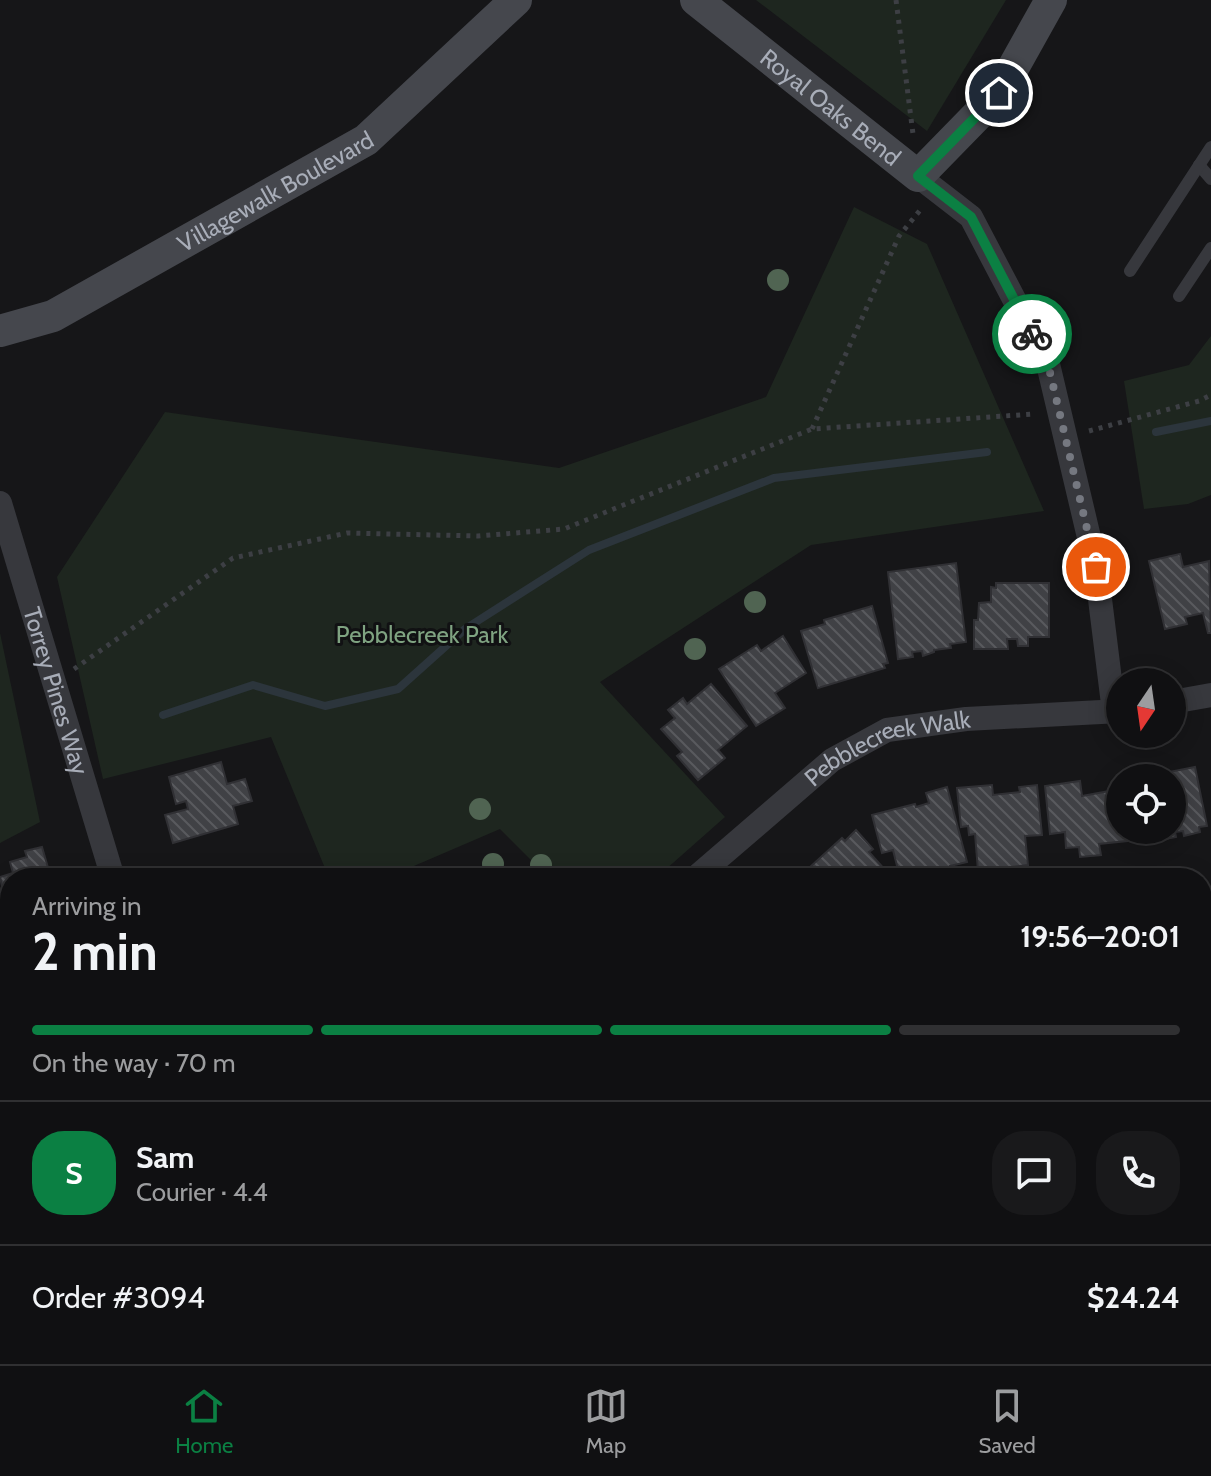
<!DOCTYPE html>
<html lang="en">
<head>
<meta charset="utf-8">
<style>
	:root { --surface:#101012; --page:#19191b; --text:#f1f3f6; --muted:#9c9d9f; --line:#303032; --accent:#0b8043 }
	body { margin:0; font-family:Cabin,sans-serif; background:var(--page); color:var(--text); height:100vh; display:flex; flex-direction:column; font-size:30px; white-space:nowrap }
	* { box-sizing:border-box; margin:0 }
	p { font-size:26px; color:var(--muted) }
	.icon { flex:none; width:44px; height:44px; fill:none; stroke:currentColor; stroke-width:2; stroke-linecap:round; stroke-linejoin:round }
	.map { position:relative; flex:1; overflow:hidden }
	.side { position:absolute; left:0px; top:868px; width:1212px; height:496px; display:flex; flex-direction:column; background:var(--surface); border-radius:32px 32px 0 0; box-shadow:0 4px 20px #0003,0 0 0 2px var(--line) }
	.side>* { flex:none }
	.needle { width:52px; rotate:193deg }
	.tools { position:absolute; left:1106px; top:668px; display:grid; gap:16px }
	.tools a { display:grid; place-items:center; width:80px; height:80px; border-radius:50%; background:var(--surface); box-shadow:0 4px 20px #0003,0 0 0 2px var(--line); font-size:40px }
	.pin { position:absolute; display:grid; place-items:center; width:68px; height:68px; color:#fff; margin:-34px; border:4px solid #fff; border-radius:50%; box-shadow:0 2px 8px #0007 }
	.courier { position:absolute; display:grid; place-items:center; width:80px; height:80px; margin:-40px; border:6px solid #0b8043; border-radius:50%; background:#fff; color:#222; box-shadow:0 2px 10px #0007 }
	.summary em { font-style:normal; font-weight:700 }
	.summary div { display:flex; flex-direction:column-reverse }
	.summary { display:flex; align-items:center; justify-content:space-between; height:136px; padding:0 32px }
	h1 { font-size:52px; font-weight:700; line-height:60px }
	.bar { display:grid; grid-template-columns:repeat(4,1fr); gap:12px 8px; align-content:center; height:96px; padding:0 32px }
	.bar i { height:10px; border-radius:6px; background:var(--line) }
	.bar .current { background:var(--accent) }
	.bar p { grid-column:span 4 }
	.line { display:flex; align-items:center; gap:20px; padding:0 32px; border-top:2px solid var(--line) }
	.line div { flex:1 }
	.round { display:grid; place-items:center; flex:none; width:84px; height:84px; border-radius:32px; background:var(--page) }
	.menu { display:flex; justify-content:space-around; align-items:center; height:112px; border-top:2px solid var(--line); background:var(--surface); font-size:22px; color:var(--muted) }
	.menu a { display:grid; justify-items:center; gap:4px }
	.menu .current { color:var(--accent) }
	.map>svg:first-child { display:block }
	.park { fill:#1e261f }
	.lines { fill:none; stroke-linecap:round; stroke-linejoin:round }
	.stream { stroke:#2c353c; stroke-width:8 }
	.building { fill:url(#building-back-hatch); stroke:#303034; stroke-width:2 }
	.path { stroke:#3d3f44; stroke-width:5; stroke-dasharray:4 6; stroke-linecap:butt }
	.lane { stroke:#37383d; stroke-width:12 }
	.street { stroke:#37383d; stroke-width:24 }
	.secondary { stroke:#45474d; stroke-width:32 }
	.tree { fill:#506452 }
	.done { stroke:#757880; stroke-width:8; stroke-dasharray:0 14.4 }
	.route { stroke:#0b8043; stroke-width:10 }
	.labels { text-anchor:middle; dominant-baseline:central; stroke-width:6; stroke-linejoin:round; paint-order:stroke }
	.street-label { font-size:24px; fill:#a8adb8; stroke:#111113 }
	.park-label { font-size:24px; fill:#7fa381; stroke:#111113 }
</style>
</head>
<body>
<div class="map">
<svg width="1211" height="1364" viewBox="0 0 1211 1364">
	<defs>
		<pattern id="building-back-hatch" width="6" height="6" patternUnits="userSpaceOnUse" patternTransform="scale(2)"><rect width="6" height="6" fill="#404145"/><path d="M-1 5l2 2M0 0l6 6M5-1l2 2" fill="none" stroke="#595a5e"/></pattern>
	</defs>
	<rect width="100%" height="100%" fill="#161618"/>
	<!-- park -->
	<g class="park">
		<polygon points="756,0 1006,0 927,131"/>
		<polygon points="854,207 927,244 1044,511 811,545 600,682 725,817 656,878 549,878 500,829 386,878 329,878 271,737 103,779 57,577 165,412 559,468 766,397"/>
		<polygon points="1211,336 1211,495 1188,504 1144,509 1124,381 1189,365"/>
		<polygon points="0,633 40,822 0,843"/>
	</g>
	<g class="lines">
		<!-- stream -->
		<g class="stream">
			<polyline points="1156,432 1211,421"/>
			<polyline points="163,715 253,685 325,706 398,689 465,629 589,550 774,478 987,452"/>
		</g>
	</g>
	<!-- building -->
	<g class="building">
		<polygon points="1180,554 1183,567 1209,561 1211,633 1208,633 1203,613 1185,617 1187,624 1165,629 1149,561"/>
		<polygon points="956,563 966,642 950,644 951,648 934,650 934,652 923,656 922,651 912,652 913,657 898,659 888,572"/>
		<polygon points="996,583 1049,583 1049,637 1028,637 1028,646 1018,646 1017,639 1007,639 1008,649 974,649 974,620 978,620 979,603 991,602 991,587 996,588"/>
		<polygon points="872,606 888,663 883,664 885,668 818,688 801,631 825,624 824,620"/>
		<polygon points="783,636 806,673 775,693 785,708 756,726 719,669 757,645 761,651"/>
		<polygon points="711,684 747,726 718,750 725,758 698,780 677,756 682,752 661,729 675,718 668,710 683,698 687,704"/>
		<polygon points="221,762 227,784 245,779 252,801 233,806 238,824 173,843 165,815 188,809 186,801 176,804 169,777"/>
		<polygon points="1195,767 1207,826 1199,827 1200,832 1184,836 1183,831 1175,832 1176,837 1154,841 1152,830 1172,830 1172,778 1163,778 1164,773"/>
		<polygon points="1080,781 1082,796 1120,789 1120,830 1125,830 1127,841 1099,844 1101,855 1080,857 1079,847 1066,848 1065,832 1050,834 1045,786"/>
		<polygon points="992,785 993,795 1020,792 1019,787 1037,785 1042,835 1025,836 1028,865 978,871 975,834 969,835 968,826 961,827 957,788"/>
		<polygon points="947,787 967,862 950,866 954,878 900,878 893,850 882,853 872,815 915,804 916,807 929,803 926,793"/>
		<polygon points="856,830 873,849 869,852 886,871 879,878 798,878 842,838 845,841"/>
		<polygon points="42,847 51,878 10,878 10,923 0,877 13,873 10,862 27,857 25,851"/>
		<polygon points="1211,935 1211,1049 1202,1052 1202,937"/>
		<polygon points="1211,1198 1211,1285 1202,1287 1202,1201"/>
		<polygon points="10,1268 10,1330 0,1318 0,1277"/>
		<polygon points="0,1329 10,1340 10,1354 22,1354 30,1364 0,1364"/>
		<polygon points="163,1354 185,1354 193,1364 151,1364"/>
		<polygon points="193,1354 261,1354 270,1364 201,1364"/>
		<polygon points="439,1354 495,1354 479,1364 453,1364 451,1362 445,1364"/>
		<polygon points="516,1354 569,1354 573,1361 567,1364 498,1364"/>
		<polygon points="693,1354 780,1354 775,1357 780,1364 700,1364"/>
		<polygon points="912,1354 950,1354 920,1364"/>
	</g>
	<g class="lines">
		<!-- path -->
		<g class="path">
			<polyline points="896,0 913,134"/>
			<polyline points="812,429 899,236 921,209"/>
			<polyline points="1089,431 1199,401 1211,395"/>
			<polyline points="74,669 233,558 347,533 478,536 564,529 812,429 1034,414"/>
		</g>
		<!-- lane -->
		<g class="lane">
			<polyline points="1199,165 1211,179"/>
			<polyline points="1130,271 1211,147"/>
			<polyline points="1179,296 1211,248"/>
		</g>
		<!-- street -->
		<g class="street">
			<polyline points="918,176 971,217 1048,364 1096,567 1114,712"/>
			<path id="s1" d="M 0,503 L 113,878"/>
			<polyline points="1172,702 1211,695"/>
			<path id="s2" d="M 695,878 L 832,760 L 887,730 L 966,719 L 1120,711"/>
			<polyline points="0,1009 10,1001"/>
			<polyline points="1202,1133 1211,1130"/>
			<polyline points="340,1354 350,1364"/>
			<polyline points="861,1354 867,1364"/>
			<polyline points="88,1364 99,1354"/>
		</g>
		<!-- secondary -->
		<g class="secondary">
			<path id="s3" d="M 696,0 L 918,176 L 999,93 L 1051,0"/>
			<path id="s4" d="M 0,331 L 53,316 L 366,140 L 516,0"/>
		</g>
	</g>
	<!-- trees -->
	<g class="tree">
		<circle cx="778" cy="280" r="11"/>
		<circle cx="755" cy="602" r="11"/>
		<circle cx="695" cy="649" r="11"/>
		<circle cx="480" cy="809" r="11"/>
		<circle cx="493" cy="864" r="11"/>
		<circle cx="541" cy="865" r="11"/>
	</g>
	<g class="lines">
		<!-- done -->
		<polyline class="done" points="1032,334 1048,364 1096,567"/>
		<!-- route -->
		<polyline class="route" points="999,93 918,176 971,217 1032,334"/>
	</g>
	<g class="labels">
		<!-- street labels -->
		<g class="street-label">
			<text stroke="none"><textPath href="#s3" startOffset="172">Royal Oaks Bend</textPath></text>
			<text stroke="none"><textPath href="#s4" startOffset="310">Villagewalk Boulevard</textPath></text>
			<text stroke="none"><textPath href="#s1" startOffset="196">Torrey Pines Way</textPath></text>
			<text stroke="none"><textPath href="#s2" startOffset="238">Pebblecreek Walk</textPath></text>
		</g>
		<!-- park labels -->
		<g class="park-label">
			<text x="422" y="634">Pebblecreek Park</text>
		</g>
	</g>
</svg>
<div class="tools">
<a><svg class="needle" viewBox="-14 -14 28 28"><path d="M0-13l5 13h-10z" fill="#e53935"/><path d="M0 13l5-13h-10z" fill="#9c9d9f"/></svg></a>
<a><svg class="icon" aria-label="locate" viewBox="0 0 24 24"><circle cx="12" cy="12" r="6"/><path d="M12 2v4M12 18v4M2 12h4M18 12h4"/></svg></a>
</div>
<div class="pin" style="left:1096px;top:567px;background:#ea580c"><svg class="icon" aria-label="bag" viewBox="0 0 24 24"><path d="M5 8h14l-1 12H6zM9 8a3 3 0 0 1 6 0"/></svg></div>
<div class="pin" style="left:999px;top:93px;background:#1f2937"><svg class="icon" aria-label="home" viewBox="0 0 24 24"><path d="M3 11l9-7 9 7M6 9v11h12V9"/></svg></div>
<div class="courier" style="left:1032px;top:334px"><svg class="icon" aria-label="bike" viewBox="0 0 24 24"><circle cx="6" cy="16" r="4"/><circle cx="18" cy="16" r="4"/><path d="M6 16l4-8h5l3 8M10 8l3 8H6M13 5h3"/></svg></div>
<section class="side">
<div class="summary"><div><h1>2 min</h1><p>Arriving in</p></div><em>19:56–20:01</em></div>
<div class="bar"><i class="current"></i><i class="current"></i><i class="current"></i><i></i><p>On the way · 70 m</p></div>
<div class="line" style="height:144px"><b class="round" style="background:var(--accent);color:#fff">S</b><div><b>Sam</b><p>Courier · 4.4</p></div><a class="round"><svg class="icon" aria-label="chat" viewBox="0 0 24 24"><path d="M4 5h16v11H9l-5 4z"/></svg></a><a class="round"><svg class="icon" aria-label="phone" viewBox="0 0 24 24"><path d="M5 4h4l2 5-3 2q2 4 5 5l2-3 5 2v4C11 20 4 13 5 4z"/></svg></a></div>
<div class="line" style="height:104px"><div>Order #3094</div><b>$24.24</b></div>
</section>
</div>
<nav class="menu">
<a class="current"><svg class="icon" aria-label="home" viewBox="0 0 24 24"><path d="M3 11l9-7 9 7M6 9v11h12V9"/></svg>Home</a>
<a><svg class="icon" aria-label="map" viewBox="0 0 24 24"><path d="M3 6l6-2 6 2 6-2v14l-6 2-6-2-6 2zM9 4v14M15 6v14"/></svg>Map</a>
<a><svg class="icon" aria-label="saved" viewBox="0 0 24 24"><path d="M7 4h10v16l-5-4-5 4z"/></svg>Saved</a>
</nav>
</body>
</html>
